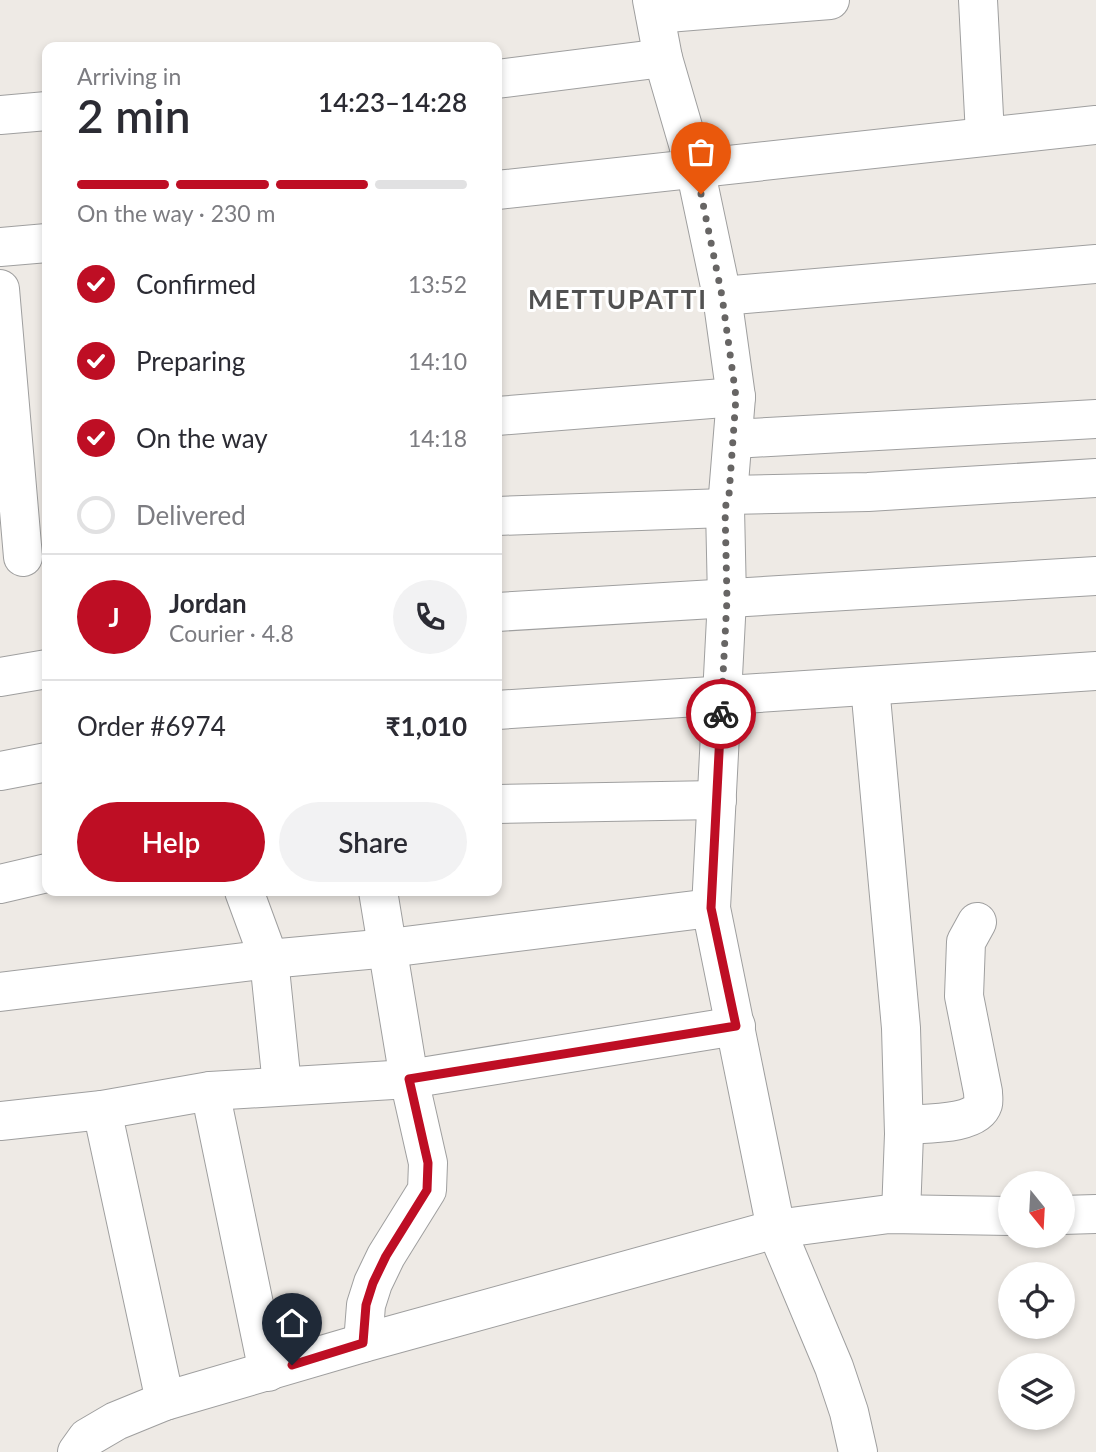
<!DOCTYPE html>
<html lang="en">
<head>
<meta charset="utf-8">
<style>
	:root { --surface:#fff; --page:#f2f2f3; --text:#2b2b33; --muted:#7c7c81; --line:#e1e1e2; --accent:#be0e24 }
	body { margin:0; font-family:Lato,sans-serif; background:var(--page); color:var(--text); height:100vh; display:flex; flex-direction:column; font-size:26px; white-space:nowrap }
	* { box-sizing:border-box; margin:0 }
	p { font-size:23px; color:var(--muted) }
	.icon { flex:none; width:38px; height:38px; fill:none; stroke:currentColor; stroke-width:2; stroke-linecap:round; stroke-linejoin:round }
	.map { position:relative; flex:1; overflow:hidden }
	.side { position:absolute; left:42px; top:42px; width:460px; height:854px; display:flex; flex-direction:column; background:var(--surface); border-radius:14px; box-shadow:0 4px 10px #0003 }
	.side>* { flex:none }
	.needle { width:46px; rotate:162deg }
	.fabs { position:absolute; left:998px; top:1171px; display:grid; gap:14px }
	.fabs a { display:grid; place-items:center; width:77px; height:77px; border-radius:50%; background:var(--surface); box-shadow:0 4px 10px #0003; font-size:35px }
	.pin { position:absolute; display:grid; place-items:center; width:60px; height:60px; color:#fff; margin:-72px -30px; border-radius:50% 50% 50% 0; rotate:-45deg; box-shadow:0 0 7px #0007 }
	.pin .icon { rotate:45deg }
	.courier { position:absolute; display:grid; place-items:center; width:70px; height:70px; margin:-35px; border:5px solid #be0e24; border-radius:50%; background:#fff; color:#222; box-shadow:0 2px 9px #0007 }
	.head em { font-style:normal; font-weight:600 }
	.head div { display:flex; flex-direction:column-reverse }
	.head { display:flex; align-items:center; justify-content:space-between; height:119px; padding:0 35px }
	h1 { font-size:46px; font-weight:600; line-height:52px }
	.bar { display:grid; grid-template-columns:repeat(4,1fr); gap:10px 7px; align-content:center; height:84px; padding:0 35px }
	.bar i { height:9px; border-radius:5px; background:var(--line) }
	.bar .active { background:var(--accent) }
	.bar p { grid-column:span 4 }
	.line { display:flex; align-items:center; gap:18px; padding:0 35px; border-top:2px solid var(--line) }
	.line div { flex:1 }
	.round { display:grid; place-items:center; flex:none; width:74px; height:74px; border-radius:37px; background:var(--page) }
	ol { padding:0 35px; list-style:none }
	li { display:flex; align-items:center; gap:21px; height:77px }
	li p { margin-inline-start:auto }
	li .icon { padding:7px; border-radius:50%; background:var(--accent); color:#fff; stroke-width:4 }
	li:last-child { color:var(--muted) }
	li i { width:38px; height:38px; border:4px solid var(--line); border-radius:50% }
	.button { display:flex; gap:14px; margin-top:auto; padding:14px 35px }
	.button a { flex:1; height:80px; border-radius:42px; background:var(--accent); color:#fff; font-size:28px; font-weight:600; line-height:80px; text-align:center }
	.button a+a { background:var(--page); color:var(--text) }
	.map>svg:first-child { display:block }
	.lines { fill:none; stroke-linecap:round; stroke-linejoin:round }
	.minor-casing { stroke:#9f9f9f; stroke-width:40 }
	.minor { stroke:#fff; stroke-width:38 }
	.done { stroke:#676564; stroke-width:7; stroke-dasharray:0 12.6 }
	.route { stroke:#be0e24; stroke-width:9 }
	.labels { text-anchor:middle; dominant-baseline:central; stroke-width:6; stroke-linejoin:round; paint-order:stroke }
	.district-label { font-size:26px; font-weight:bold; letter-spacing:2px; fill:#515151; stroke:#fff }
</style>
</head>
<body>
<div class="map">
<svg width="1096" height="1452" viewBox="0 0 1096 1452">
	<rect width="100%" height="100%" fill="#eeeae5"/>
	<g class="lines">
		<!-- minor casing -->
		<g class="minor-casing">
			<g id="minor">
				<polyline points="652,0 663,58 695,168 722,296 736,397 728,495 725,508 727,599 711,908 776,1229 834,1367 849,1412 858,1452"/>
				<polyline points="978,0 985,135"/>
				<polyline points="655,14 830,0"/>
				<polyline points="497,79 663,58"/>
				<polyline points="0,115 47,111"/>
				<polyline points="497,190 1096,125"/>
				<polyline points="0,247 47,243"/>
				<polyline points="0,289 23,557"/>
				<polyline points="722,296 1096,264"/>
				<polyline points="497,416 736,397"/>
				<polyline points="733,439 1096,419"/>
				<polyline points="728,495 868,492 1096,478"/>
				<polyline points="497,516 725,508"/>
				<polyline points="497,612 1096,576"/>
				<polyline points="0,677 47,669"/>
				<polyline points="870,686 901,1028 904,1134 901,1214"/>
				<polyline points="497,710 1096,671"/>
				<polyline points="0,771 47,762"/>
				<polyline points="497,804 717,800"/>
				<polyline points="0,884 47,873"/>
				<polyline points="244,891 269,959 282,1085"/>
				<polyline points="0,992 269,959 389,948 711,908"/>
				<polyline points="210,1091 268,1372"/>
				<polyline points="102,1110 165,1401"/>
				<polyline points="0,1121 102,1110 210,1091 409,1079 736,1026"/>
				<path d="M 904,1125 C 923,1123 976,1126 983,1104 C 984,1100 983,1096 983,1092 L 964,996 L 966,942 L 977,922"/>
				<polyline points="1062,1215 1096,1214"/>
				<polyline points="363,1343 366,1305 373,1283 386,1256 427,1190 428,1163 409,1079 378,891"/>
				<polyline points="77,1452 87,1438 116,1421 165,1401 363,1343 776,1229 889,1214 1010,1216"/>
			</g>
		</g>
		<!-- minor -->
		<use href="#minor" class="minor"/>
	</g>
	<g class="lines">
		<!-- done -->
		<polyline class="done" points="701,194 722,296 736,397 729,495 725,508 727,599 721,714"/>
		<!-- route -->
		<polyline class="route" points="292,1365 363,1343 366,1305 373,1283 386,1256 427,1190 428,1163 409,1079 736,1026 711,908 721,714"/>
	</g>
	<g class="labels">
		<!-- district labels -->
		<g class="district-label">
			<text x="618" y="299">METTUPATTI</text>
		</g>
	</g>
</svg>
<div class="fabs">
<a><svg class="needle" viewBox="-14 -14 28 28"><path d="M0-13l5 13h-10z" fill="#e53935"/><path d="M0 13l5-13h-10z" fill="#7c7c81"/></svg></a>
<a><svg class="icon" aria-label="locate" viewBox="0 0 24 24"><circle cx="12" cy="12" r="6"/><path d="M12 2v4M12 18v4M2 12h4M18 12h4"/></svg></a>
<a><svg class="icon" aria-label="layers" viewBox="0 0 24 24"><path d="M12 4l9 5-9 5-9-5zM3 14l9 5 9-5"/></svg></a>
</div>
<div class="pin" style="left:701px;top:194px;background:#ea580c"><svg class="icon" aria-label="bag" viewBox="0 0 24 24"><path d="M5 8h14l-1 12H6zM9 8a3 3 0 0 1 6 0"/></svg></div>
<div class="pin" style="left:292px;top:1365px;background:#1f2937"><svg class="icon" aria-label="home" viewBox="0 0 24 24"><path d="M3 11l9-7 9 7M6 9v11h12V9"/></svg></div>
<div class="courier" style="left:721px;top:714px"><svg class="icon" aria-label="bike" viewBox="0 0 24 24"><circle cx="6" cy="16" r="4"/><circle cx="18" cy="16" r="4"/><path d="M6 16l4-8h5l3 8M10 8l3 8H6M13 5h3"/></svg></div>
<section class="side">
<div class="head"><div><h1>2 min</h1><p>Arriving in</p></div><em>14:23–14:28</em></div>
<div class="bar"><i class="active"></i><i class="active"></i><i class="active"></i><i></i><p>On the way · 230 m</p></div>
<ol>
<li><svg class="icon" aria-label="check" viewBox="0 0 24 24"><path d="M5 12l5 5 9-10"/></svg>Confirmed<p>13:52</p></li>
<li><svg class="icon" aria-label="check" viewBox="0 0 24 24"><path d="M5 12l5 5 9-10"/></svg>Preparing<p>14:10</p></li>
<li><svg class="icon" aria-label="check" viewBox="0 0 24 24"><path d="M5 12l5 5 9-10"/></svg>On the way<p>14:18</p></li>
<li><i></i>Delivered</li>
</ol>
<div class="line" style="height:126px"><b class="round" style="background:var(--accent);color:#fff">J</b><div><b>Jordan</b><p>Courier · 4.8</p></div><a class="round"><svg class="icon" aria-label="phone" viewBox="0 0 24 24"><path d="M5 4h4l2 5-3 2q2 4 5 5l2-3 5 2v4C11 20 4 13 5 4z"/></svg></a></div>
<div class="line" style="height:91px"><div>Order #6974</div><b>₹1,010</b></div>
<div class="button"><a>Help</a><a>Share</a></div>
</section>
</div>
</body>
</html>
